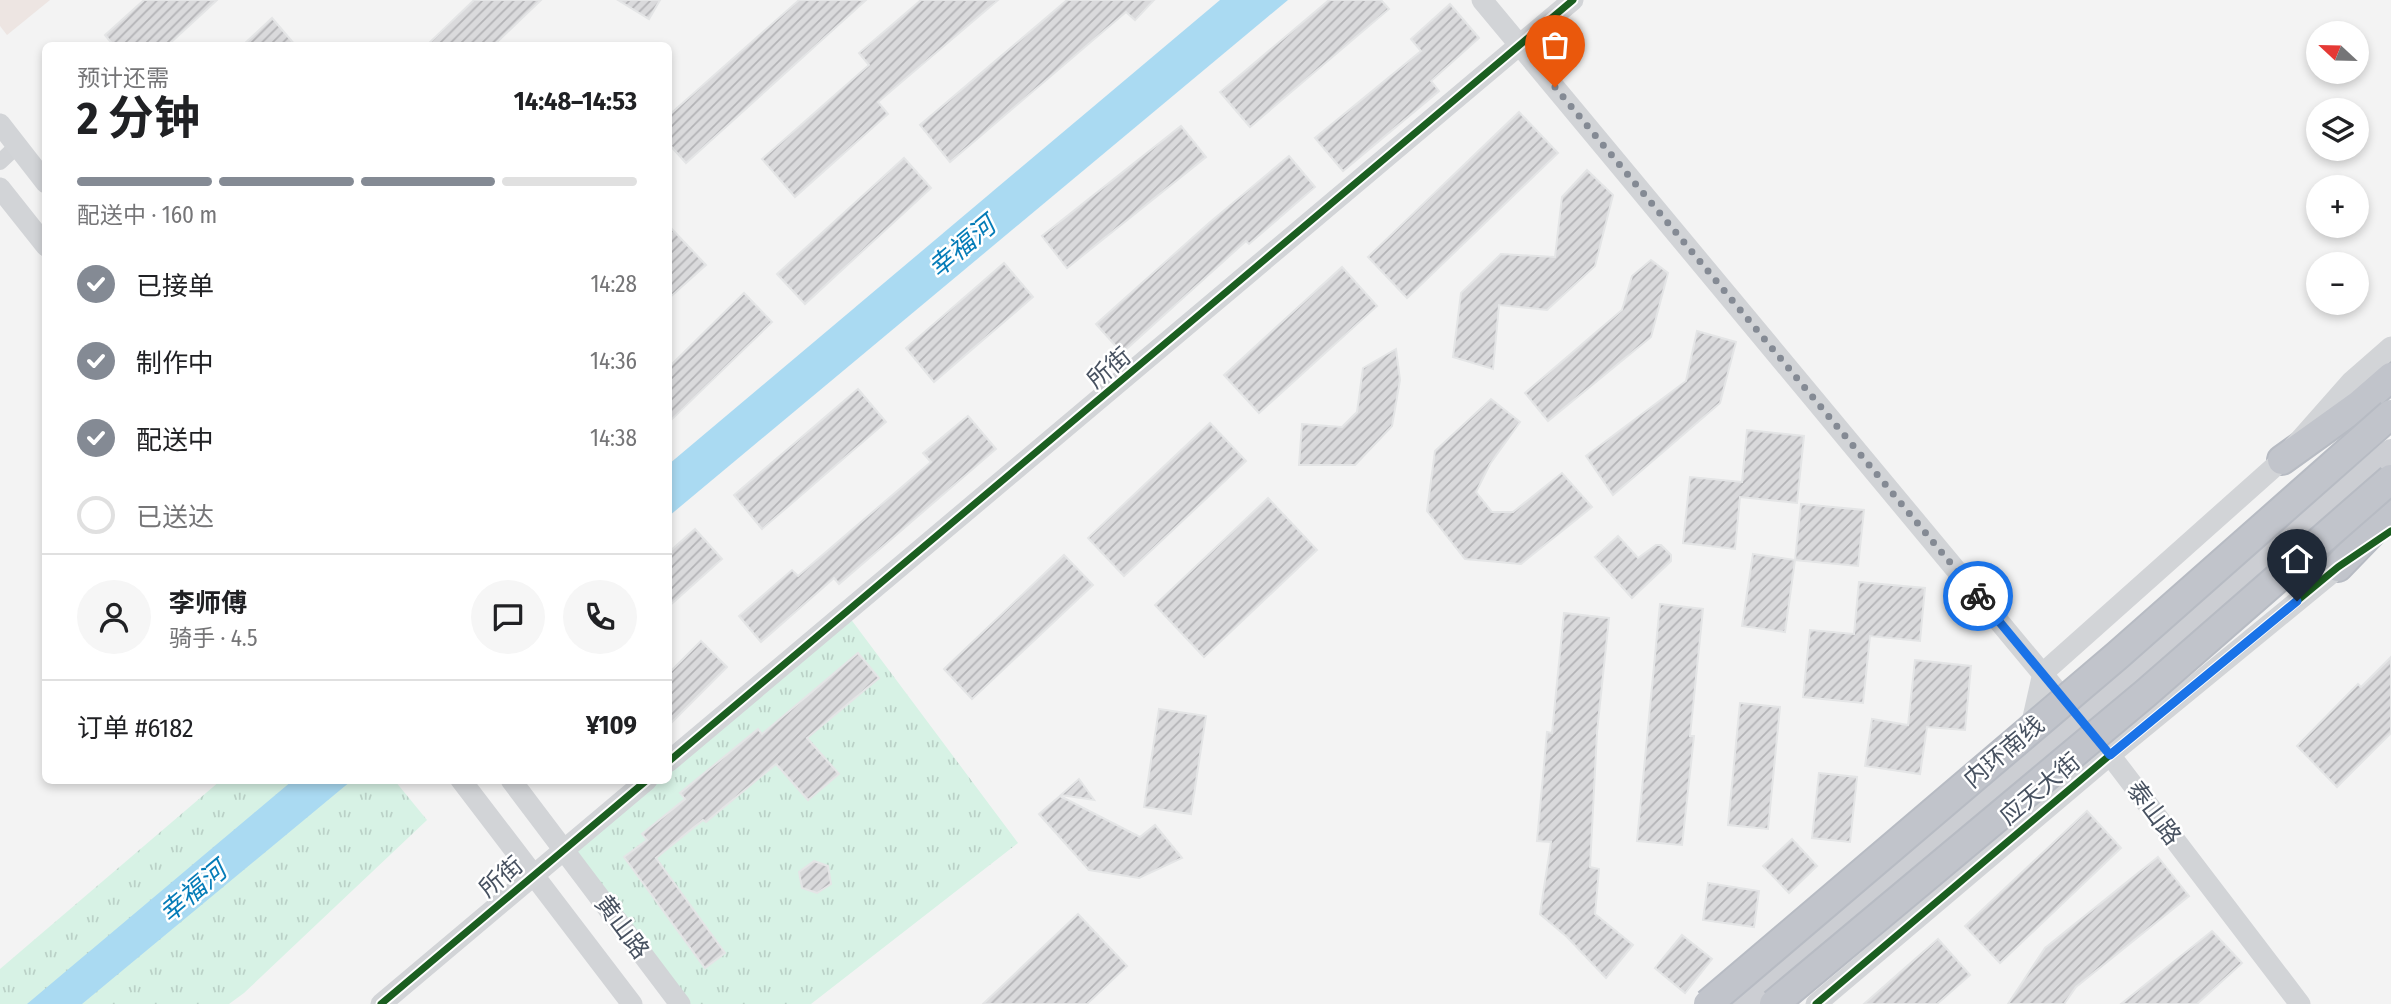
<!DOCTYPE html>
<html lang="zh">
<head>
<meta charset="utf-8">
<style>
	:root { --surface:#fff; --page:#f6f6f6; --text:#202124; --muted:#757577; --line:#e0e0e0; --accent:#848a94 }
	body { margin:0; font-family:"Fira Sans Condensed","Noto Sans SC",sans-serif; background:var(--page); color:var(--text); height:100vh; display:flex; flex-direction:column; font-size:26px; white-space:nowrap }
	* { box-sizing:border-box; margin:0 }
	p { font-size:23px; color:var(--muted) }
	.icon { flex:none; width:38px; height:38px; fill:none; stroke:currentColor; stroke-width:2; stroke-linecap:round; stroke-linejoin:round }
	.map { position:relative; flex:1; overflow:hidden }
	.side { position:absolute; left:42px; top:42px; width:630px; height:742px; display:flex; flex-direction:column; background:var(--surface); border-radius:10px; box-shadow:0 4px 10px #0003 }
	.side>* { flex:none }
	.needle { width:46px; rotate:292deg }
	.tools { position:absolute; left:2306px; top:21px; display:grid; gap:14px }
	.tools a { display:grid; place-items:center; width:63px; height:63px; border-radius:50%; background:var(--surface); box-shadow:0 4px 10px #0003; font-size:35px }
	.pin { position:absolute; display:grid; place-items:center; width:60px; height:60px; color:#fff; margin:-72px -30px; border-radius:50% 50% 50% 0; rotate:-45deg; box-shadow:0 0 7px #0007 }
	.pin .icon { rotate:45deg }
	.courier { position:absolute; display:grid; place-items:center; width:70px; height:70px; margin:-35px; border:5px solid #1a73e8; border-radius:50%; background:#fff; color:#222; box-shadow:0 2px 9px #0007 }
	.head em { font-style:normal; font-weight:700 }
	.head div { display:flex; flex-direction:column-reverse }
	.head { display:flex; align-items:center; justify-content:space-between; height:119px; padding:0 35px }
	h1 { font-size:46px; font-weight:700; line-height:52px }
	.bar { display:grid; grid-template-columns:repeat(4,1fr); gap:10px 7px; align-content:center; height:84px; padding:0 35px }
	.bar i { height:9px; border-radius:5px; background:var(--line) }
	.bar .on { background:var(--accent) }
	.bar p { grid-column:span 4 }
	.line { display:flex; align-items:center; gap:18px; padding:0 35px; border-top:2px solid var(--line) }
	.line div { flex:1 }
	.round { display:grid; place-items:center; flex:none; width:74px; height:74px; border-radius:37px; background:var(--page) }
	ol { padding:0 35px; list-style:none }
	li { display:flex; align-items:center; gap:21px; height:77px }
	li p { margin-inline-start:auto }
	li .icon { padding:7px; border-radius:50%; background:var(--accent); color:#fff; stroke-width:4 }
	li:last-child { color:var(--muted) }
	li i { width:38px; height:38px; border:4px solid var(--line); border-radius:50% }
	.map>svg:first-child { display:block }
	.medical { fill:#ede5e2 }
	.park { fill:url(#park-tufts) }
	.water { fill:#aadaf2 }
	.building { fill:url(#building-hatch); stroke:#e4e5e6; stroke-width:2 }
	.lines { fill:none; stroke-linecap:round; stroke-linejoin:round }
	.highway-casing { stroke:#b7bbc3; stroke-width:32 }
	.street { stroke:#d1d3d6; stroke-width:16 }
	.secondary { stroke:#d2d4d7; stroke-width:21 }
	.primary { stroke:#ccced3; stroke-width:24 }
	.highway { stroke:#c1c4cb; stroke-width:28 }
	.highway-bridge-casing { stroke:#b7bbc3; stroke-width:32; stroke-linecap:butt }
	.highway-bridge { stroke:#c1c4cb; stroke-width:28 }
	.cycleway-casing { stroke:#fff; stroke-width:11 }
	.cycleway { stroke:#1b5e20; stroke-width:7 }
	.done { stroke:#848a94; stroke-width:7; stroke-dasharray:0 12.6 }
	.route { stroke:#1a73e8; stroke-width:9 }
	.labels { text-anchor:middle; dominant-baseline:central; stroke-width:5; stroke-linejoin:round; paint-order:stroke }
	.street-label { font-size:24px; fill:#485261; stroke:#fff }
	.water-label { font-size:26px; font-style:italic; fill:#057cb8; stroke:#fff }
</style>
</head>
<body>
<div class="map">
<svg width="2391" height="1004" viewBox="0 0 2391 1004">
	<defs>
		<pattern id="park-tufts" width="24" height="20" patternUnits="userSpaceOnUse" patternTransform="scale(1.75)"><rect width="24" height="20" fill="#d7f2e5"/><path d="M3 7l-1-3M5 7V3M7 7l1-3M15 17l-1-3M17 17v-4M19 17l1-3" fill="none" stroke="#bad1c7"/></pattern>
		<pattern id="building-hatch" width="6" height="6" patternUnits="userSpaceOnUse" patternTransform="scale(1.75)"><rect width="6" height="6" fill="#dadadc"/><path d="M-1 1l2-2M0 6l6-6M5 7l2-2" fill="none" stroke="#b3b3b6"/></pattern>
	</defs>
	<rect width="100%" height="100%" fill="#f3f3f3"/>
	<!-- medical -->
	<polygon class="medical" points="0,0 50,0 7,35 0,26"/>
	<!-- park -->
	<g class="park">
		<polygon points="844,610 1018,843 811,1004 680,1004 565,849 645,781 668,780 669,760"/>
		<polygon points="220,781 395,781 427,820 244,993 229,1004 0,1004 0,969"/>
	</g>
	<!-- water -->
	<g class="water">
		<polygon points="1220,0 1288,0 669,516 669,464"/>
		<polygon points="292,781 351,781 82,1004 27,1004"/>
	</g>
	<!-- building -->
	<g class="building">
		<polygon points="144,0 217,0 167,46 114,46 105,35"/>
		<polygon points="474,0 541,0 493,46 426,46"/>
		<polygon points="618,0 660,0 649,19"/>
		<polygon points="799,0 866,0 686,163 668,143 668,116"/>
		<polygon points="921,0 998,0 878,102 888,114 795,197 762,159 869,65 859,53"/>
		<polygon points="1067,0 1154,0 1135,20 1126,12 950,162 920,125"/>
		<polygon points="1329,0 1381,0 1389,9 1250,127 1220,92"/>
		<polygon points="1450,4 1479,38 1431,81 1439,91 1343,171 1315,138 1421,51 1411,39"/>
		<polygon points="272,18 296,46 242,46"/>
		<polygon points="1519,112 1558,153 1407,298 1368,257"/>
		<polygon points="1181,126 1206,157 1067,268 1042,236"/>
		<polygon points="1289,156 1315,187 1249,244 1246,241 1122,353 1096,324 1209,223"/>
		<polygon points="904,158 931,188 805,304 777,274"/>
		<polygon points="1587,170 1613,195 1595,266 1547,310 1499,305 1493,369 1453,357 1461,293 1501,254 1555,257 1562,197"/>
		<polygon points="668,225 706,265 668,299"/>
		<polygon points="1651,260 1668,273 1651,337 1548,421 1525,393 1622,310 1632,276"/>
		<polygon points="1004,263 1033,297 934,382 906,348"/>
		<polygon points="1342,267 1377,306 1259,413 1224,375"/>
		<polygon points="744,293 772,322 668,423 668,368"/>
		<polygon points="1697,331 1736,342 1720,403 1613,495 1586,456 1686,381"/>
		<polygon points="1396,349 1400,380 1392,426 1355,465 1299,465 1302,424 1342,427 1357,412 1363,368"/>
		<polygon points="858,389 886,422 762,529 734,495"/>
		<polygon points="1491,399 1520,422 1490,464 1476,492 1492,512 1513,512 1562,473 1592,507 1521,564 1465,559 1427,511 1435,451"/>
		<polygon points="968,416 996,449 839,584 834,578 761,642 739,616 792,570 798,576 931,462 923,453"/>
		<polygon points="1210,423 1246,461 1124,576 1088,538"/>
		<polygon points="1747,430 1804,436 1797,503 1740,497 1735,549 1683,543 1690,477 1742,482"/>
		<polygon points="1268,498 1317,550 1204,657 1155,605"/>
		<polygon points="1801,504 1864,510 1858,566 1795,560"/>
		<polygon points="695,529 722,559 668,607 668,553"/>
		<polygon points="1618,536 1638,558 1656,545 1661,545 1671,555 1671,561 1632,598 1595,557"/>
		<polygon points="1753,554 1795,560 1785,632 1742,626"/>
		<polygon points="1064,555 1093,585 972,699 944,669"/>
		<polygon points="1859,582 1925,588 1920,641 1870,636 1863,703 1803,697 1810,630 1854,634"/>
		<polygon points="1660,604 1703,609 1690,736 1694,736 1682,845 1637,841"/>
		<polygon points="1564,613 1609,618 1597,732 1590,867 1599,869 1595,914 1633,945 1606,978 1567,937 1540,914 1551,842 1537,841 1547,732 1552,733"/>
		<polygon points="701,641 727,667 668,726 668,674"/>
		<polygon points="858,653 879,678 807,738 839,774 808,800 776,764 706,822 703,820 656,858 725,953 705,968 624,857 647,840 642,834 685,799 680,793 758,729 762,734"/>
		<polygon points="2391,657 2391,733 2337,787 2297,746 2358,684 2361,687"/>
		<polygon points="1915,660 1971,666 1965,730 1927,727 1920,774 1865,766 1872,719 1908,725"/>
		<polygon points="1740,703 1780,707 1768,829 1728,825"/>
		<polygon points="1159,709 1206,716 1191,814 1144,807"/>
		<polygon points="1819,773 1857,777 1850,842 1812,838"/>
		<polygon points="1079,779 1094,800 1061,795"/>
		<polygon points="1060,796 1140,837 1155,825 1182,858 1139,878 1089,870 1039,814"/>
		<polygon points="2087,811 2121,848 2000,963 1965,926"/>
		<polygon points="1792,839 1817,866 1789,893 1763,866"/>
		<polygon points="2158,857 2189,896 2076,987 2064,1004 2008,1004 2045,948"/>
		<polygon points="814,861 828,866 831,884 817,893 802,888 799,872"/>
		<polygon points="1708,883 1759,891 1754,927 1703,920"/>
		<polygon points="1078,914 1127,966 1087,1004 983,1004"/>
		<polygon points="2212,931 2242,963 2197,1004 2121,1004"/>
		<polygon points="1682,935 1712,959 1685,993 1655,968"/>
		<polygon points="1938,939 1970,975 1937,1004 1864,1004"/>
	</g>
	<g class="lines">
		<!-- highway casing -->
		<g class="highway-casing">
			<g id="highway">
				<polyline points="2282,460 2360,404 2391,377"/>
				<polyline points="2338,567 2391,512"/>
			</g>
		</g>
		<!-- street -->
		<polyline class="street" points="0,162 17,146"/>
		<!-- secondary -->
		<g class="secondary">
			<polyline points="1482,0 2110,755 2300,1004"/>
			<polyline points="0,124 46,183"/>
			<polyline points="0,188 46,246"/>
			<polyline points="2029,735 2043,673 2282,460 2351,382 2391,347"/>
			<polyline points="668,762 1573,0"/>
			<polyline points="461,780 632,1004"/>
			<polyline points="511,780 680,1004"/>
			<polyline points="381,1004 647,780"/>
			<polyline points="1816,1004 2110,755 2349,559"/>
		</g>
		<!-- primary -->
		<polyline class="primary" points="1745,1004 2082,720 2391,451"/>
		<!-- highway -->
		<use href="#highway" class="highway"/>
		<!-- highway-bridge casing -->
		<g class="highway-bridge-casing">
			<g id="highway-bridge">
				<polyline points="1708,1004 2118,655 2391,414"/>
				<polyline points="1774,1004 2146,693 2391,479"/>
			</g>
		</g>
		<!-- highway-bridge -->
		<use href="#highway-bridge" class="highway-bridge"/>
		<!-- cycleway casing -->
		<g class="cycleway-casing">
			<g id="cycleway">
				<polyline points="668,762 1573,0"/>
				<polyline points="381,1004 647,780"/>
				<polyline points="1816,1004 2110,755 2338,567 2391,531"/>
			</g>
		</g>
		<!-- cycleway -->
		<use href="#cycleway" class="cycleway"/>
	</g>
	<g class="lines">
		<!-- done -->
		<polyline class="done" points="1555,87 1978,596"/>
		<!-- route -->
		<polyline class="route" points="1978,596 2110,755 2297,601"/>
	</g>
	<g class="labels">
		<!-- street labels -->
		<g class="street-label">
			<text transform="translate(1109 368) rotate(-40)">所街</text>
			<text transform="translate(2004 752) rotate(-40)">内环南线</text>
			<text transform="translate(2040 789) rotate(-40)">应天大街</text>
			<text transform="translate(2154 813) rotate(53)">泰山路</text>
			<text transform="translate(501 877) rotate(-40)">所街</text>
			<text transform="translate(622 927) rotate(53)">黄山路</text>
		</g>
		<!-- water labels -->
		<g class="water-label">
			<text transform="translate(962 247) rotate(-40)">幸福河</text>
			<text transform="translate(193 892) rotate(-40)">幸福河</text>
		</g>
	</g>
</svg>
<div class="tools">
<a><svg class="needle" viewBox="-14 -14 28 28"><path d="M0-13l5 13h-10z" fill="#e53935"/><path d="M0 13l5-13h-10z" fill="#757577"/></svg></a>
<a><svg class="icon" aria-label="layers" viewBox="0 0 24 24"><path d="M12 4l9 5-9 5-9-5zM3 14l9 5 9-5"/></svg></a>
<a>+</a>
<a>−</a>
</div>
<div class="pin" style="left:1555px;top:87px;background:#ea580c"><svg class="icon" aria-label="bag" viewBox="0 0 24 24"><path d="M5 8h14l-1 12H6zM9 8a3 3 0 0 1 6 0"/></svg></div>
<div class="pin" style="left:2297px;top:601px;background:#1f2937"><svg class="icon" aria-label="home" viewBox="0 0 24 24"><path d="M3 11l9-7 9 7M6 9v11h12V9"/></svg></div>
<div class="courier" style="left:1978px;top:596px"><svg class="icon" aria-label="bike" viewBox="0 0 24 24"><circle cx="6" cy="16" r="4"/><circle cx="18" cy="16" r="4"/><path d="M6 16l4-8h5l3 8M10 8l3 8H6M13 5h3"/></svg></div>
<section class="side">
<div class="head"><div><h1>2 分钟</h1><p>预计还需</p></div><em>14:48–14:53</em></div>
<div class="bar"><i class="on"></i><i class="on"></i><i class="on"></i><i></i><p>配送中 · 160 m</p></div>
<ol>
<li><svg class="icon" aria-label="check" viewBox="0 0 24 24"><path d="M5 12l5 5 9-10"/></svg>已接单<p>14:28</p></li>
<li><svg class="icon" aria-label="check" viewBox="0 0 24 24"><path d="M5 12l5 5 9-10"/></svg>制作中<p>14:36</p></li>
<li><svg class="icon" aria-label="check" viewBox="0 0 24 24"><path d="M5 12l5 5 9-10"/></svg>配送中<p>14:38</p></li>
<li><i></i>已送达</li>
</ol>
<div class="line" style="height:126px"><a class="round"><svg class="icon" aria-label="person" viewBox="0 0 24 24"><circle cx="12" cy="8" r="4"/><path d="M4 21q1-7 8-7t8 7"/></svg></a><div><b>李师傅</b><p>骑手 · 4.5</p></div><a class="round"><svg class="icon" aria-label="chat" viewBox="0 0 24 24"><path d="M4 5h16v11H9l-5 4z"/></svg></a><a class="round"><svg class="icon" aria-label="phone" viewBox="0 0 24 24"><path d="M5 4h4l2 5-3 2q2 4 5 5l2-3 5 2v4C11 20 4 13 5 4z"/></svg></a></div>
<div class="line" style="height:91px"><div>订单 #6182</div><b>¥109</b></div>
</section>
</div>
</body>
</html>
